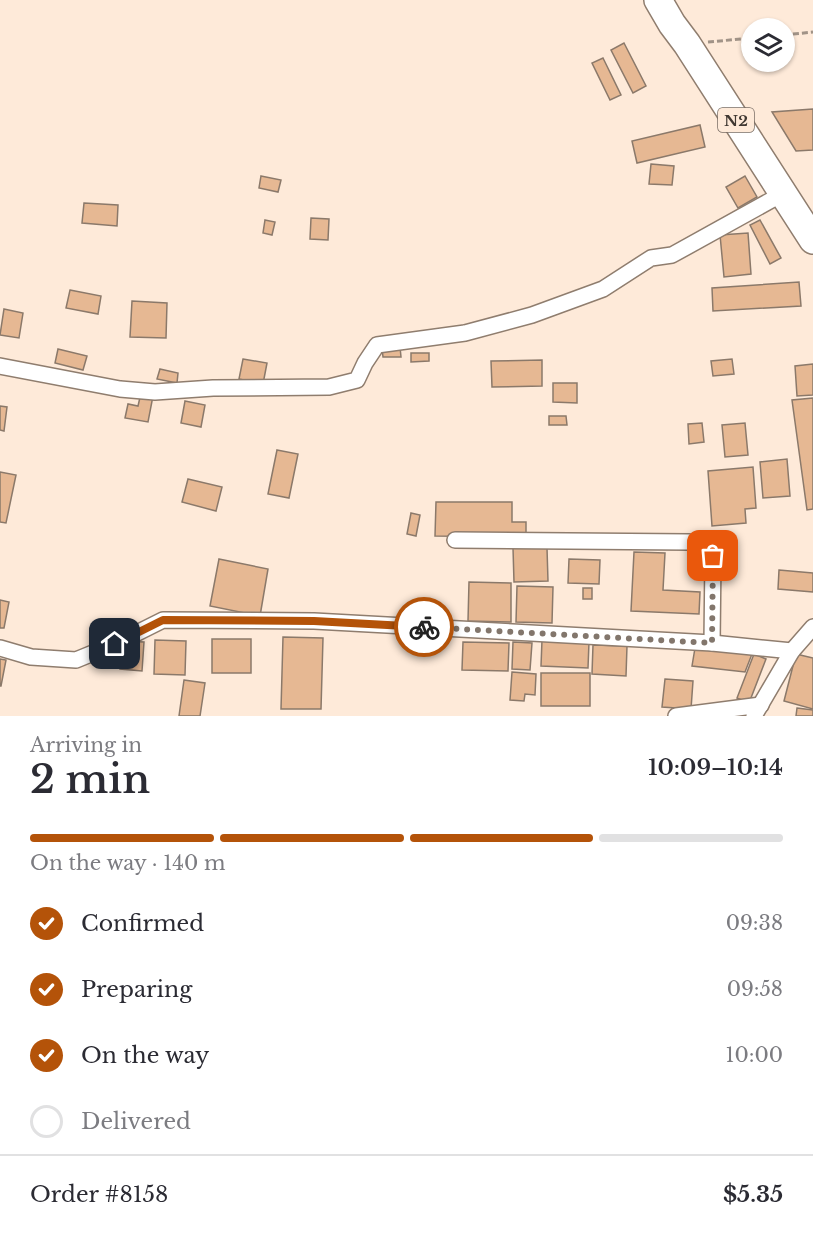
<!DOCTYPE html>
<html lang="en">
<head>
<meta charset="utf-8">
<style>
	:root { --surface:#fff; --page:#f7f7f7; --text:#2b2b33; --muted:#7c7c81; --line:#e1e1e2; --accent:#b45309 }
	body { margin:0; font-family:"Libre Baskerville",serif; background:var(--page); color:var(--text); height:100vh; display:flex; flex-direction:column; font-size:22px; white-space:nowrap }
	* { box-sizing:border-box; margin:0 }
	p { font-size:20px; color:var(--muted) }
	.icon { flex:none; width:33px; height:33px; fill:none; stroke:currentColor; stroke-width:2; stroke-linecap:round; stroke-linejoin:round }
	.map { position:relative; height:716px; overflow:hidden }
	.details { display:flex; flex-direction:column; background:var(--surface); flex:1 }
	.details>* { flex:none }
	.buttons { position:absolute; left:741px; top:18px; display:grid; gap:12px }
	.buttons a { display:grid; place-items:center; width:54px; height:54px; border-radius:50%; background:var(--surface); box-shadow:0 2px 4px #0004; font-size:30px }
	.pin { position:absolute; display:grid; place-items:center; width:51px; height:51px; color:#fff; margin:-26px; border-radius:12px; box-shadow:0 3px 9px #0006 }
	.courier { position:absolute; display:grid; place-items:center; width:60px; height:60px; margin:-30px; border:4px solid #b45309; border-radius:50%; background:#fff; color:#222; box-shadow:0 2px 8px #0007 }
	.summary em { font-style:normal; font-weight:600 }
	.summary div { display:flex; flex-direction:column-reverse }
	.summary { display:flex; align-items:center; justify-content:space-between; height:102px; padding:0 30px }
	h1 { font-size:39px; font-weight:600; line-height:45px }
	.bar { display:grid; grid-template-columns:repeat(4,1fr); gap:9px 6px; align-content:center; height:72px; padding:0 30px }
	.bar i { height:8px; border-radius:4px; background:var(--line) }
	.bar .on { background:var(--accent) }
	.bar p { grid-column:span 4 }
	.line { display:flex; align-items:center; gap:15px; padding:0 30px; border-top:2px solid var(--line) }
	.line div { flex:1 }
	ol { padding:0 30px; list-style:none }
	li { display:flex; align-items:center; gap:18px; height:66px }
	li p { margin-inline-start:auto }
	li .icon { padding:6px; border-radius:50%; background:var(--accent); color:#fff; stroke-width:4 }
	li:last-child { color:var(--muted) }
	li i { width:33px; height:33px; border:3px solid var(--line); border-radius:50% }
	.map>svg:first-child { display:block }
	.building { fill:#e6b893; stroke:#8b796a; stroke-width:1.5 }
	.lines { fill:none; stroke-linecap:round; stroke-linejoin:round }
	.street-casing { stroke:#8f7d6e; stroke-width:18 }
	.highway-casing { stroke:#8f7d6e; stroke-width:30 }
	.path { stroke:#a19387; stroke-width:3; stroke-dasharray:6 3; stroke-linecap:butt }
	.street { stroke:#fff; stroke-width:15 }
	.highway { stroke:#fff; stroke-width:27 }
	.done { stroke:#82766c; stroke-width:6; stroke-dasharray:0 10.8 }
	.route { stroke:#b45309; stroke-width:8 }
	.labels { text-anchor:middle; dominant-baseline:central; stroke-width:4.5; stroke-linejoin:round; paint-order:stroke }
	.shield { fill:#feead9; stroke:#796d64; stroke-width:1.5 }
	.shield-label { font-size:15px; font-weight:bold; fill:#403832 }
</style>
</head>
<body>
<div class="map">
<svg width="813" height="716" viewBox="0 0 813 716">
	<rect width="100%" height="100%" fill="#feead9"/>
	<!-- building -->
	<g class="building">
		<polygon points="624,43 646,86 633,93 611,50"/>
		<polygon points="603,58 621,95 610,100 592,63"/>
		<polygon points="813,109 813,150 796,151 772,112"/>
		<polygon points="700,125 705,147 637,163 632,141"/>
		<polygon points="651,164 674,166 672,185 649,184"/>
		<polygon points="261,176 281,180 278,192 259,188"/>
		<polygon points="745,176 757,197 738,208 726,187"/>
		<polygon points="84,203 118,205 117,226 82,223"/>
		<polygon points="311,218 329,219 328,240 310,239"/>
		<polygon points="265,220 275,222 272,235 263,233"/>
		<polygon points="760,220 781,258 770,264 750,225"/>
		<polygon points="748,233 751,274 724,277 720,235"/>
		<polygon points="799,282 801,306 713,311 712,288"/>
		<polygon points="70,290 101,296 98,314 66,308"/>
		<polygon points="132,301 167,303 166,338 130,337"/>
		<polygon points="4,309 23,313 19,338 0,335"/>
		<polygon points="400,347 401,357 383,357 382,348"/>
		<polygon points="58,349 87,356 83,370 55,363"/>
		<polygon points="411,353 429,353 429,361 411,362"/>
		<polygon points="243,359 267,363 263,384 239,379"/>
		<polygon points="732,359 734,374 713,376 711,361"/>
		<polygon points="542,360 542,386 492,387 491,361"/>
		<polygon points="813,364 813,395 797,396 795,366"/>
		<polygon points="160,369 178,373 177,383 157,379"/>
		<polygon points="553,383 577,383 577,403 553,402"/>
		<polygon points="141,393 153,396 148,422 125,418 128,404 138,406"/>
		<polygon points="813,398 813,509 807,510 792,400"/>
		<polygon points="185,401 205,405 201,427 181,423"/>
		<polygon points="0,406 7,407 4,431 0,430"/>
		<polygon points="549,416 566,416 567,425 549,425"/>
		<polygon points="702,423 704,442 689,444 688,424"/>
		<polygon points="745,423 748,455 725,457 722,425"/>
		<polygon points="277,450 298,454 289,498 268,494"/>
		<polygon points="787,459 790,496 763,498 760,462"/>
		<polygon points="753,467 756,508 745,509 746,523 712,526 708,471"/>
		<polygon points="0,472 16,475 6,523 0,522"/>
		<polygon points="188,479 222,487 216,511 182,502"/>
		<polygon points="436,502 512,502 512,522 526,522 526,537 435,536"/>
		<polygon points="411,513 420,515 416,536 407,534"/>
		<polygon points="513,548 547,548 548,581 514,582"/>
		<polygon points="634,552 665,553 663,590 700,592 699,614 631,611"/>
		<polygon points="219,559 268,569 260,616 210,606"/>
		<polygon points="569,559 600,560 599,584 568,583"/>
		<polygon points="779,570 813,573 813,592 778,589"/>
		<polygon points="469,582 511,583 511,622 468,621"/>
		<polygon points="517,586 553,587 552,623 516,622"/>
		<rect x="583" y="588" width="9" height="11"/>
		<polygon points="0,600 9,602 4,628 0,628"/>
		<polygon points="283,637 323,638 321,709 281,709"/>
		<rect x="212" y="639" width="39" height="34"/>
		<polygon points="155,640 186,641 185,675 154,674"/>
		<polygon points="542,640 589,642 588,668 541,666"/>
		<polygon points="122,641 144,642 142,671 120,669"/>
		<polygon points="463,642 509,643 508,671 462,670"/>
		<polygon points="513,642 532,643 530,670 512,669"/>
		<polygon points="593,645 627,646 626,676 592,674"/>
		<polygon points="695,648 752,654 745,672 692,666"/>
		<polygon points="754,654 766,659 749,703 737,698"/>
		<polygon points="796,654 813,658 813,709 784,701"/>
		<polygon points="0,659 6,660 1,686 0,686"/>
		<polygon points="512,672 536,674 535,695 525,694 524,701 510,700"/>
		<rect x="541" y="673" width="49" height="33"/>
		<polygon points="665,679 693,681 691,709 662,707"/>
		<polygon points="184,680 205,683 200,716 179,716"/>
		<polygon points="797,708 813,710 813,716 796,716"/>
	</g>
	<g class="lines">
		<!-- street casing -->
		<g class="street-casing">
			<g id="street">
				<polyline points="0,366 120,389 155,392 213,388 329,387 357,380 365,363 377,345 465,333 532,315 603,289 651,258 672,255 784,193"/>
				<polyline points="455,540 689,542 705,545 713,556 712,643"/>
				<polyline points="0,648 31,657 76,660 115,644 163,620 314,621 712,643 792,651"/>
				<polyline points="676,716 761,705"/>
				<polyline points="754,716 792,651 813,627"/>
			</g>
		</g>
		<!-- highway casing -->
		<g class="highway-casing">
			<polyline id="highway" points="658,0 672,24 687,44 813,240"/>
		</g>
		<!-- path -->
		<g class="path">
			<polyline points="784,35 813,32"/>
			<polyline points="708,42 752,38"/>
		</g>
		<!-- street -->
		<use href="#street" class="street"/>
		<!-- highway -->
		<use href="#highway" class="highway"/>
	</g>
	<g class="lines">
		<!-- done -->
		<polyline class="done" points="424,627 712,643 713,556"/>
		<!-- route -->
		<polyline class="route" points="115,644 163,620 314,621 424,627"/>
	</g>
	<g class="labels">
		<!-- shield labels -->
		<rect class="shield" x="718" y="108" width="36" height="24" rx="4.5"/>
		<g class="shield-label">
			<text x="736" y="120">N2</text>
		</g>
	</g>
</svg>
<div class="buttons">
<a><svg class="icon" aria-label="layers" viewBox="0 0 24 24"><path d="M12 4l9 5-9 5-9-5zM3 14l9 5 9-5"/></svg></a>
</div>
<div class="pin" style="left:713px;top:556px;background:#ea580c"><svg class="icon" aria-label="bag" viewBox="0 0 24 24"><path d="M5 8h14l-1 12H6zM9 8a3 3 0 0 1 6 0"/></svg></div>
<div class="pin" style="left:115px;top:644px;background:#1f2937"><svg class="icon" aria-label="home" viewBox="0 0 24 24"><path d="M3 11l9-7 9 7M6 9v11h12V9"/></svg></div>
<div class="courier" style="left:424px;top:627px"><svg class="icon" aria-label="bike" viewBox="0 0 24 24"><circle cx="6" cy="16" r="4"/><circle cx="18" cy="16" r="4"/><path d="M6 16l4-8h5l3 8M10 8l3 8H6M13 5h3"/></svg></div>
</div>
<section class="details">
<div class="summary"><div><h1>2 min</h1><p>Arriving in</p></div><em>10:09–10:14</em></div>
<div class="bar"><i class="on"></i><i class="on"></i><i class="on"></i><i></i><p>On the way · 140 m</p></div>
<ol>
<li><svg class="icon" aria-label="check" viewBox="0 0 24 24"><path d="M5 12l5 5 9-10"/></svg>Confirmed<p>09:38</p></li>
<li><svg class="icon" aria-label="check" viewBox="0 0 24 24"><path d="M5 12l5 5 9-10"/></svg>Preparing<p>09:58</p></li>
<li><svg class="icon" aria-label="check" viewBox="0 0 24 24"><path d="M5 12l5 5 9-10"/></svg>On the way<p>10:00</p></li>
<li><i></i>Delivered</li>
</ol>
<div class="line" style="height:78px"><div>Order #8158</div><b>$5.35</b></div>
</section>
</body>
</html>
